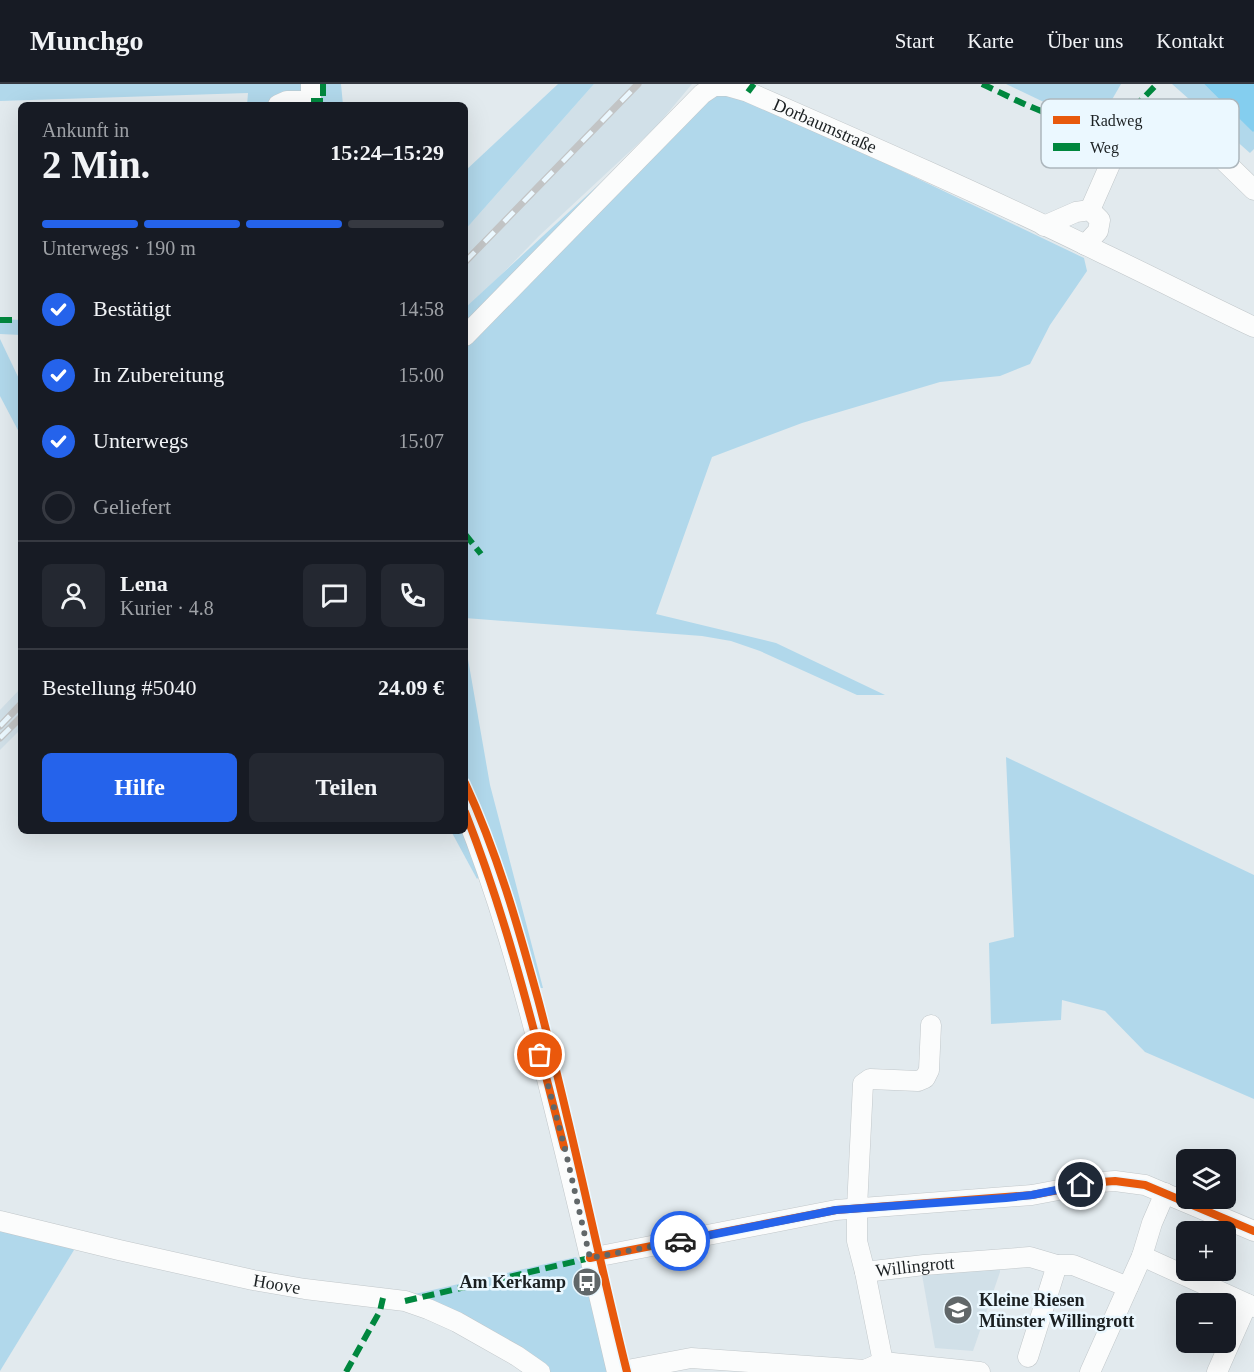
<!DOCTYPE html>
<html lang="de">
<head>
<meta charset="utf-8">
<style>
	:root { --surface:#171b24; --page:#242831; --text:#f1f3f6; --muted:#9ea1a6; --line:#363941; --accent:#2563eb }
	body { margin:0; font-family:Georgia,serif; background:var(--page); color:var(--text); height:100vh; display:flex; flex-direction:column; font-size:22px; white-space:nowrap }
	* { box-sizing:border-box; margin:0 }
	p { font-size:20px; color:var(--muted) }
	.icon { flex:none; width:33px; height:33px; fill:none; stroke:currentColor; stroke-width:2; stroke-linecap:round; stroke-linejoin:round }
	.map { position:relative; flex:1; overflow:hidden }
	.drawer { position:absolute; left:18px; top:18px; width:450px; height:732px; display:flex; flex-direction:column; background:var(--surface); border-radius:9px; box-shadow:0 6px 24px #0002 }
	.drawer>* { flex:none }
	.fabs { position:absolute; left:1176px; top:1065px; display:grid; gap:12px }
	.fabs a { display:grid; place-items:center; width:60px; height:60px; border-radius:9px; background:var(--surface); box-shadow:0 6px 24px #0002; font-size:30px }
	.pin { position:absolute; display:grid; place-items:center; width:51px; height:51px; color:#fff; margin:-26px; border:3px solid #fff; border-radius:50%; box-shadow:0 2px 6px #0007 }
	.courier { position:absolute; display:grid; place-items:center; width:60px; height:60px; margin:-30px; border:4px solid #2563eb; border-radius:50%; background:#fff; color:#222; box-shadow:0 2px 8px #0007 }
	.summary em { font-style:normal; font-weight:700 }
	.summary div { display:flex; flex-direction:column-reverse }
	.summary { display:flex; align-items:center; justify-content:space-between; height:102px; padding:0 24px }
	h1 { font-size:39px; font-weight:700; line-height:45px }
	.bar { display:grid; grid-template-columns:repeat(4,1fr); gap:9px 6px; align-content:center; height:72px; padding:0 24px }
	.bar i { height:8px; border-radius:4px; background:var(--line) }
	.bar .active { background:var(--accent) }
	.bar p { grid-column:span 4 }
	.line { display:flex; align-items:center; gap:15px; padding:0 24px; border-top:2px solid var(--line) }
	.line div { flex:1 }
	.round { display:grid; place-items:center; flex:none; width:63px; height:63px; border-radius:9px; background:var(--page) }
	ol { padding:0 24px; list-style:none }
	li { display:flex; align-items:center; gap:18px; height:66px }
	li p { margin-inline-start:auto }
	li .icon { padding:6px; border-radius:50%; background:var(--accent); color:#fff; stroke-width:4 }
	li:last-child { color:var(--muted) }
	li i { width:33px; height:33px; border:3px solid var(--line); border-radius:50% }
	.button { display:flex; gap:12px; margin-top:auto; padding:12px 24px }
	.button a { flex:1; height:69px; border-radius:9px; background:var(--accent); color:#fff; font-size:24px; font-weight:700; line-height:69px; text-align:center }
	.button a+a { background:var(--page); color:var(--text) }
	header { display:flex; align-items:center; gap:36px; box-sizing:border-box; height:84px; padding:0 30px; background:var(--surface); border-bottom:2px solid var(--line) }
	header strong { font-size:28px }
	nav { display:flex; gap:33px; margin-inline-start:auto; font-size:21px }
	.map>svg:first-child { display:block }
	.built { fill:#d1e0e8 }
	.green { fill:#b1d8eb }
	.water { fill:#84ceef }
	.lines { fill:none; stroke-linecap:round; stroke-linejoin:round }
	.minor-casing { stroke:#c1c7ca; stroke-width:21 }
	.minor { stroke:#fbfcfc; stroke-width:20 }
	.rail-casing { stroke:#c2c4c5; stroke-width:7 }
	.rail { stroke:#ebf8ff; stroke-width:4.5; stroke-dasharray:14; stroke-linecap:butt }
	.quiet { stroke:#00873e; stroke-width:6; stroke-dasharray:12 6; stroke-linecap:butt }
	.cycleway-casing { stroke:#ebf8ff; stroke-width:11 }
	.cycleway { stroke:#e8590c; stroke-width:8 }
	.done { stroke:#616769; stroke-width:6; stroke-dasharray:0 10.8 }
	.route { stroke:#2563eb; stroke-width:8 }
	.labels { text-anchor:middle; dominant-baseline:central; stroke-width:5; stroke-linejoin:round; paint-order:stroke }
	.street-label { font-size:18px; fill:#1b2022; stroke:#ebf8ff }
	.poi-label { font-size:18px; font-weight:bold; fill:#1b2022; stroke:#ebf8ff; text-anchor:end }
	.key { fill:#ebf8ff; stroke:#adb7bd; stroke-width:1.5 }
	.key-label { font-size:16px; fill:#1b2022 }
</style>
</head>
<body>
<header>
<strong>Munchgo</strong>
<nav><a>Start</a><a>Karte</a><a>Über uns</a><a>Kontakt</a></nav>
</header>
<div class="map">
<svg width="1254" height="1288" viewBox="0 0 1254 1288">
	<rect width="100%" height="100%" fill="#e2eaee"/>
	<!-- built -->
	<g class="built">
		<polygon points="594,0 692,0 656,43 539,152 465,228 465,146"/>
		<polygon points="21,604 21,645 0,666 0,626"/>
		<polygon points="1000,1179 1000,1188 973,1267 935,1264 921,1185"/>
	</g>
	<!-- green -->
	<g class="green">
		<polygon points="0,0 341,0 343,21 247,21 248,9 0,17"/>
		<polygon points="558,0 594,0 465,146 465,87"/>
		<polygon points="699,0 743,0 736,8 1084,174 1087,187 1050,241 1030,280 1000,292 940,298 802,339 712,373 656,530 776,559 885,611 857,611 760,567 731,557 702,552 465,534 465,224 648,55"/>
		<polygon points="1006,0 1121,0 1106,26 1096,34 1071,31"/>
		<polygon points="1172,0 1204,0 1253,47 1254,47 1254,65 1250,69"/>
		<polygon points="0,235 21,236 21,251 0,250"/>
		<polygon points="0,255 21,299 21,352 0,312"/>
		<polygon points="465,558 490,701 543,904 539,904 505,796 465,694"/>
		<polygon points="1006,673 1254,791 1254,1015 1145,968 1105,927 1062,916 1061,936 991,940 989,859 1014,853"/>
		<polygon points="451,747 463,747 481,790 477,795"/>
		<polygon points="0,1143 61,1158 74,1166 0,1287"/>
		<polygon points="576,1173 584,1183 611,1288 531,1288 406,1212"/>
	</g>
	<!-- water -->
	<polygon class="water" points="1204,0 1254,0 1254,47 1253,48"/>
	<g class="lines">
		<!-- minor casing -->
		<g class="minor-casing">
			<g id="minor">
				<polyline points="311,0 311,21"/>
				<polyline points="278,21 287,17 311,17"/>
				<polyline points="1090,126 1119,60 1132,40 1145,39 1219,72 1254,106"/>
				<polyline points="1044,142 1076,128 1090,126 1100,136 1098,147 1085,161"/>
				<path id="s1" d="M 465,252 L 702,10 L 714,2 L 727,2 L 748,8 C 867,60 986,112 1102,169 C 1153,193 1203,219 1254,243"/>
				<path d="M 465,728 C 498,810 521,894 543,979 C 569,1082 593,1185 617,1288"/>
				<path id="s2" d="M 0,1137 L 119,1166 L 253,1196 L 305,1205 L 405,1217 L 428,1225 L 457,1238 L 517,1272 L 540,1288"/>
				<polyline points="1142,1172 1254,1223"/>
				<polyline points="590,1174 836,1126 1032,1111 1101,1098 1115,1097 1145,1101 1254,1147"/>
				<polyline points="865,1188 857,1157 857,1124 863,1000 870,995 918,997 925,994 929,986 931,941"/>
				<polyline points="1028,1273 1057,1181"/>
				<path id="s3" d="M 883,1278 L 865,1188 L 924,1181 L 1030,1173 L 1057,1181 L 1073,1181 L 1128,1203"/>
				<polyline points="617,1288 691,1274 865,1286 883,1278 980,1288"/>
				<polyline points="1090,1288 1142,1172 1152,1139 1165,1109"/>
				<polyline points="1217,1288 1247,1220"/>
			</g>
		</g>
		<!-- minor -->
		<use href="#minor" class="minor"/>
		<!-- rail casing -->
		<g class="rail-casing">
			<g id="rail">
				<polyline points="465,178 638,0"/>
				<polyline points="0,642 21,620"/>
				<polyline points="0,654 21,633"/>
			</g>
		</g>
		<!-- rail -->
		<use href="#rail" class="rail"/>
		<!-- quiet -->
		<g class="quiet">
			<polyline points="323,0 323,21"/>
			<path d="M 982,0 C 1020,17 1083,55 1123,31 C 1136,23 1146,11 1157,0"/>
			<polyline points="748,8 754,0"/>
			<polyline points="311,17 323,17"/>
			<polyline points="0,236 21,236"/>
			<polyline points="465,450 481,470"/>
			<polyline points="405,1217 590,1174"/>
			<polyline points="346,1288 380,1227 383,1214"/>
		</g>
		<!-- cycleway casing -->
		<g class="cycleway-casing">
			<g id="cycleway">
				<path d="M 465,699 C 497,768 518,842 538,915 C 571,1039 596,1164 627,1288"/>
				<path d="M 465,728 C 508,837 535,950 564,1063"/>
				<polyline points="590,1174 836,1126 1032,1111 1101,1098 1115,1097 1145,1101 1254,1147"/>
			</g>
		</g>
		<!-- cycleway -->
		<use href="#cycleway" class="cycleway"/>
	</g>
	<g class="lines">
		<!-- done -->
		<polyline class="done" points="540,971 566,1069 590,1174 680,1157"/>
		<!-- route -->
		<polyline class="route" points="680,1157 836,1126 1006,1114 1032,1111 1081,1101"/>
	</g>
	<!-- icons -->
	<defs>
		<g id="bus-disc" transform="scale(1.5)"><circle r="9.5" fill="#616769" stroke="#ebf8ff"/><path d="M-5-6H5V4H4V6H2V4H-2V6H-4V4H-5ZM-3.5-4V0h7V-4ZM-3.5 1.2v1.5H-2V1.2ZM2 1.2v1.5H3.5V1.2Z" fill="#fff"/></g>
		<g id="school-disc" transform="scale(1.5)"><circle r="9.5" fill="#616769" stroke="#ebf8ff"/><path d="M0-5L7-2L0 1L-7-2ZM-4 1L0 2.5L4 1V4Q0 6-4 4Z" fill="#fff"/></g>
	</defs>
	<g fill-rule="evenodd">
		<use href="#bus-disc" x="587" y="1198"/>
		<use href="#school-disc" x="958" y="1226"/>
	</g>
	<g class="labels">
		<!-- street labels -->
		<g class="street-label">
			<text stroke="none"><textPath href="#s1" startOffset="472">Dorbaumstraße</textPath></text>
			<text stroke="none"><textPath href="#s3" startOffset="142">Willingrott</textPath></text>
			<text stroke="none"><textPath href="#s2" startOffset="284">Hoove</textPath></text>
		</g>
		<!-- poi labels -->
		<g class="poi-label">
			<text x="566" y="1198">Am Kerkamp</text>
			<text x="979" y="1216" text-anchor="start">Kleine Riesen<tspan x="979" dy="21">Münster Willingrott</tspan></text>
		</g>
	</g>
	<!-- legend -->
	<rect x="1041" y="15" width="198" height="69" rx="9" class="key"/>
	<rect x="1053" y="32" width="27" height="8" fill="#e8590c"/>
	<rect x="1053" y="59" width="27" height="8" fill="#00873e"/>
	<g class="key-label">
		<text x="1090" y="42">Radweg</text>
		<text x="1090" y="69">Weg</text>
	</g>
</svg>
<div class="fabs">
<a><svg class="icon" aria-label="layers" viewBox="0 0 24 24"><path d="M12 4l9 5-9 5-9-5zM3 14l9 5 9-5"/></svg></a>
<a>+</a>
<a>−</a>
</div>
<div class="pin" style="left:540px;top:971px;background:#ea580c"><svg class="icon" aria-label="bag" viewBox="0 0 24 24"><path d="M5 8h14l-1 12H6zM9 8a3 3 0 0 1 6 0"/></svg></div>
<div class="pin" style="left:1081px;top:1101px;background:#1f2937"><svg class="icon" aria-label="home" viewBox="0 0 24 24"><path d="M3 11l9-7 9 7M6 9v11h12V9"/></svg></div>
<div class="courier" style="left:680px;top:1157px"><svg class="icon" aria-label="car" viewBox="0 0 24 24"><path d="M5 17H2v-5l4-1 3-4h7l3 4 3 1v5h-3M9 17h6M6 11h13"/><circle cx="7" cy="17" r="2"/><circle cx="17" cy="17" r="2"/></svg></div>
<section class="drawer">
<div class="summary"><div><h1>2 Min.</h1><p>Ankunft in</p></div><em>15:24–15:29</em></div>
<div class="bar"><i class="active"></i><i class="active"></i><i class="active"></i><i></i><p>Unterwegs · 190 m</p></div>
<ol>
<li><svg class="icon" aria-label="check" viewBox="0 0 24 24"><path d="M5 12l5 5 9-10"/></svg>Bestätigt<p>14:58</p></li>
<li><svg class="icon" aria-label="check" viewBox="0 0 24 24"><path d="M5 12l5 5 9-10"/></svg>In Zubereitung<p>15:00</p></li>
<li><svg class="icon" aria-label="check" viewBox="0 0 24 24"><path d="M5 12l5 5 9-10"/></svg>Unterwegs<p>15:07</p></li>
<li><i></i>Geliefert</li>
</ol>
<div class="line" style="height:108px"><a class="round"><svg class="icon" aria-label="person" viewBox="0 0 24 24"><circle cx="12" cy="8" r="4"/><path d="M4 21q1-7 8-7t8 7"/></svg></a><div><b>Lena</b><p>Kurier · 4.8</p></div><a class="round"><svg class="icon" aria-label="chat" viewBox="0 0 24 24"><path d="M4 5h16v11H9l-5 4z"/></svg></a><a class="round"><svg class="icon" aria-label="phone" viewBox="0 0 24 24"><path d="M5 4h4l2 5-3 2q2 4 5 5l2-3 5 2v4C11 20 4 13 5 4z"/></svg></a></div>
<div class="line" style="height:78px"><div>Bestellung #5040</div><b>24.09 €</b></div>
<div class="button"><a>Hilfe</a><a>Teilen</a></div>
</section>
</div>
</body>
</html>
